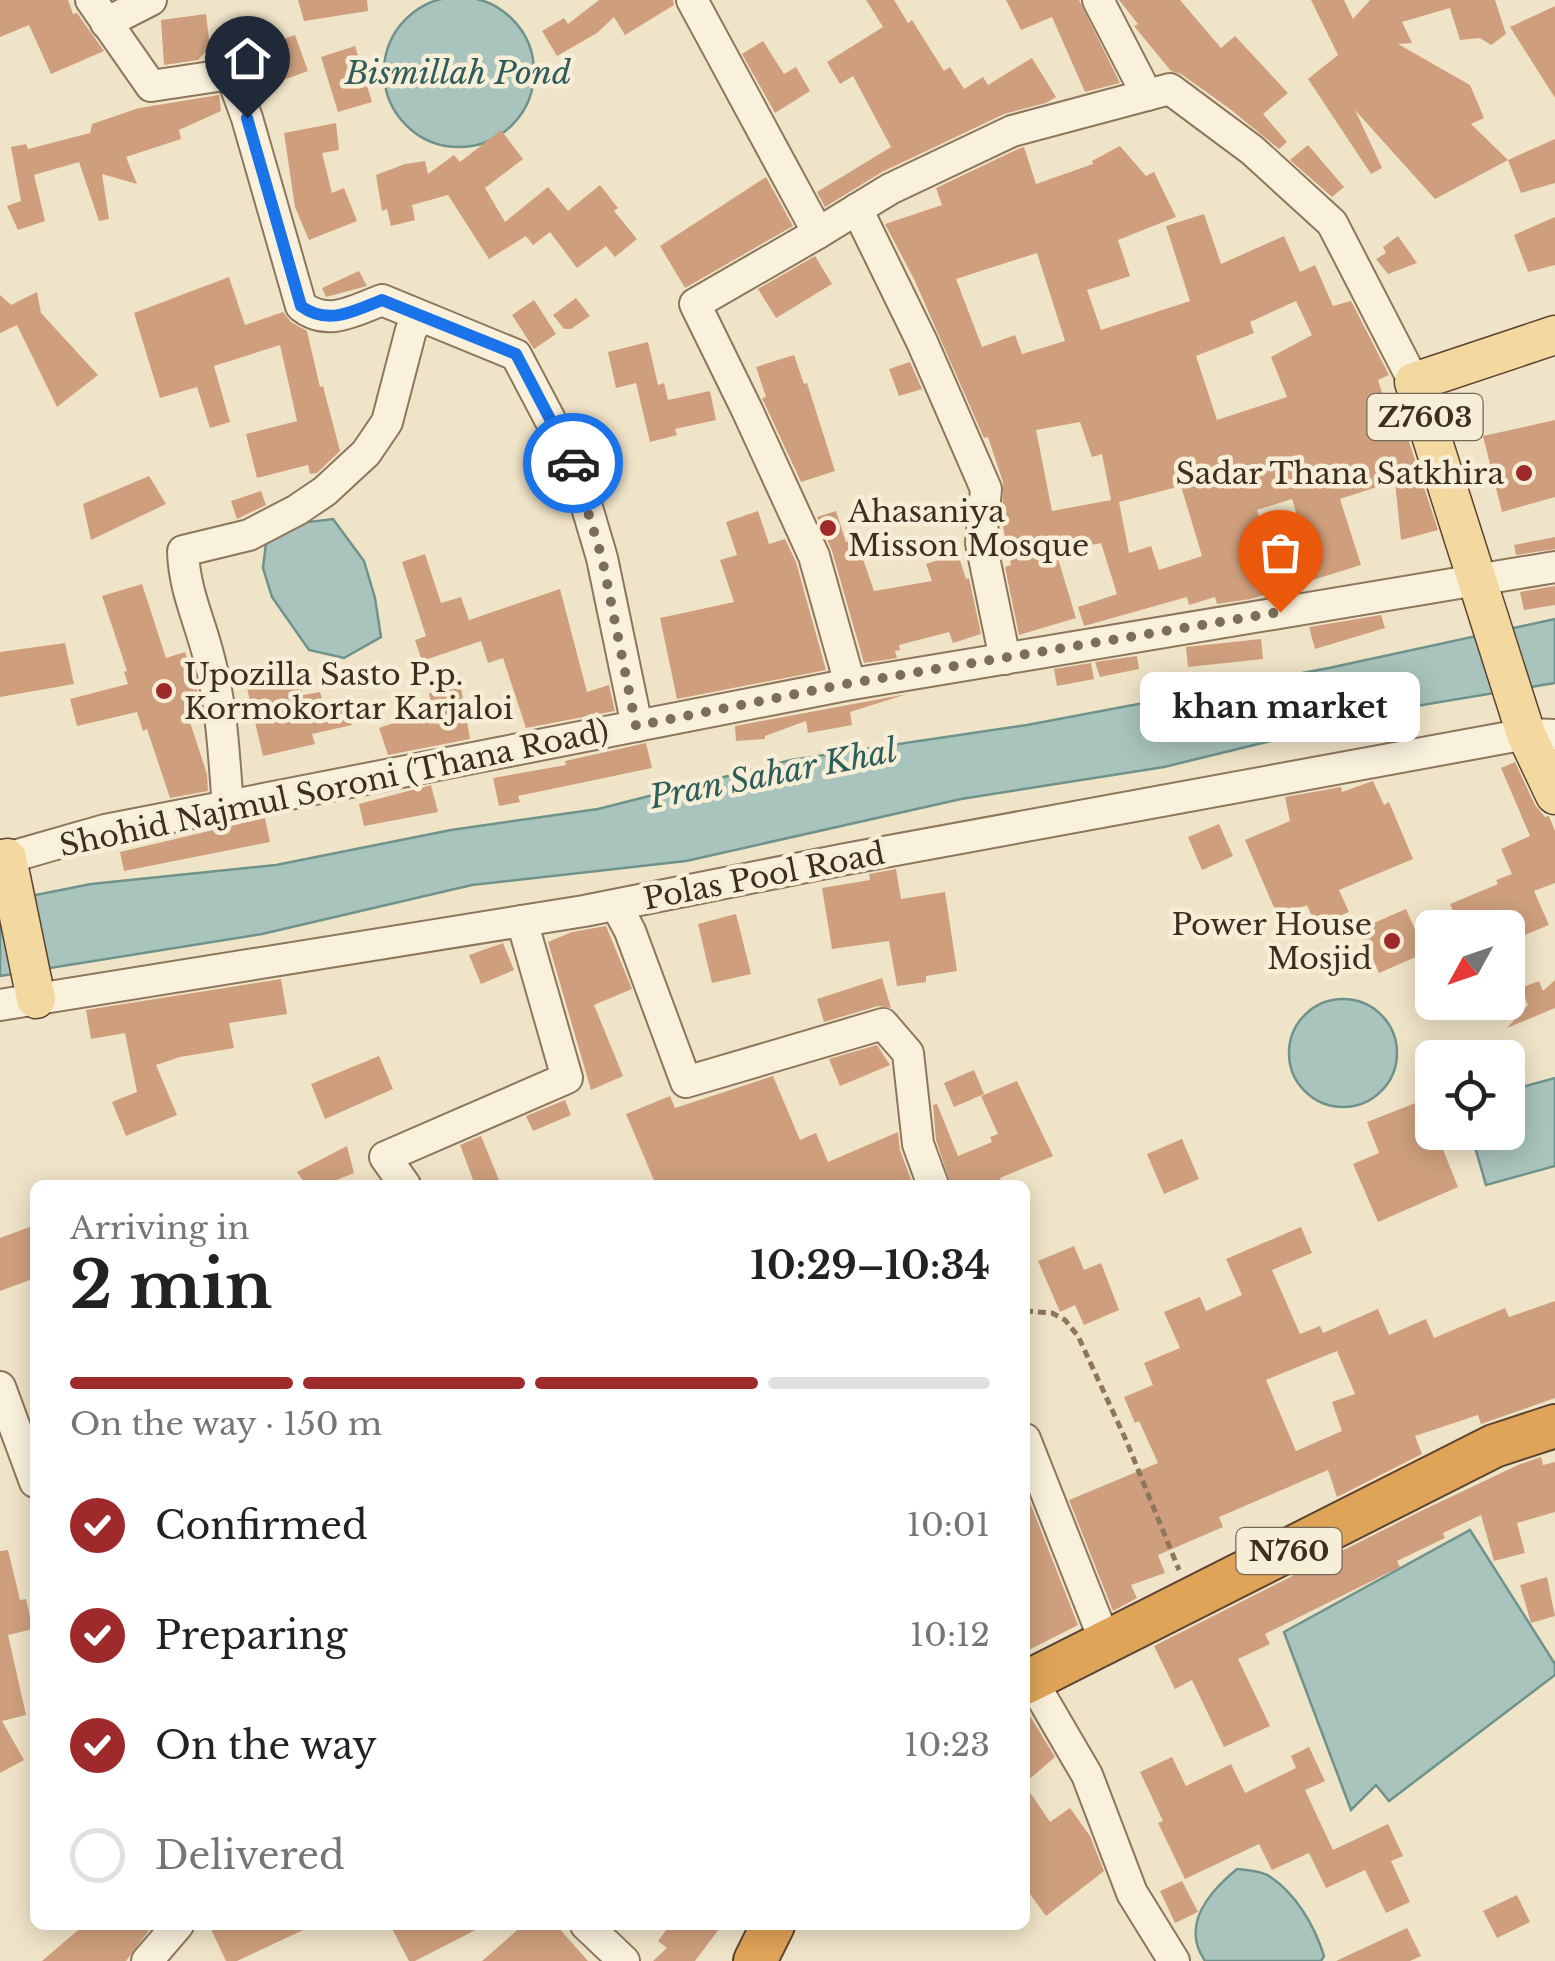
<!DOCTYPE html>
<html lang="en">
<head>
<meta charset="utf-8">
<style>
	:root { --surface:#fff; --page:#f6f6f6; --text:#222; --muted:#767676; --line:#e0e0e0; --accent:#9e2a2b }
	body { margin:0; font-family:"Libre Baskerville",serif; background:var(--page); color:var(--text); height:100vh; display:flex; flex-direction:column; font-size:38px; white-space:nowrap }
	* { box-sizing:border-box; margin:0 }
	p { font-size:32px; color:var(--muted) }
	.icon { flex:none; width:55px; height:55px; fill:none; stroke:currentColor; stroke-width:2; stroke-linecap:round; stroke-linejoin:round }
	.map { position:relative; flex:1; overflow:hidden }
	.drawer { position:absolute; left:30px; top:1180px; width:1000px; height:750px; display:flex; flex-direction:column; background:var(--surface); border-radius:15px; box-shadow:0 5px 25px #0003 }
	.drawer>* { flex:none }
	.needle { width:65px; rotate:230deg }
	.controls { position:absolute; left:1415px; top:910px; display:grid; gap:20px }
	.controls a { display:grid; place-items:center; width:110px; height:110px; border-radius:15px; background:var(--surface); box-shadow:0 5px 25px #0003; font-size:50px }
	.pin { position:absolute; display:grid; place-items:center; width:85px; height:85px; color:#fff; margin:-102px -42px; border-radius:50% 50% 50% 0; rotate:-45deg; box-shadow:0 0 10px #0007 }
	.pin .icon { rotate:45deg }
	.courier { position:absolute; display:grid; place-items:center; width:100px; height:100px; margin:-50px; border:8px solid #1a73e8; border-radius:50%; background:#fff; color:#222; box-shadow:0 2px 12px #0007 }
	.bubble { position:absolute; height:70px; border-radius:15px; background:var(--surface); box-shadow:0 5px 25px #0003; font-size:32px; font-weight:700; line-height:70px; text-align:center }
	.summary em { font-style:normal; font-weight:700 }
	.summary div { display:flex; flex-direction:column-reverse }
	.summary { display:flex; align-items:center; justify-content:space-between; height:170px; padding:0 40px }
	h1 { font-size:65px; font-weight:700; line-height:75px }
	.bar { display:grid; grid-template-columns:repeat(4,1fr); gap:15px 10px; align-content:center; height:120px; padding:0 40px }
	.bar i { height:12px; border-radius:8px; background:var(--line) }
	.bar .selected { background:var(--accent) }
	.bar p { grid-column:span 4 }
	ol { padding:0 40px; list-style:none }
	li { display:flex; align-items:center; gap:30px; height:110px }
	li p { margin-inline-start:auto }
	li .icon { padding:10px; border-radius:50%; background:var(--accent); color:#fff; stroke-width:4 }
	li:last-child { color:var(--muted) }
	li i { width:55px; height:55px; border:5px solid var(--line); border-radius:50% }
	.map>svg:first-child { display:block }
	.water { fill:#a9c4bc; stroke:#6f938a; stroke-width:2.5 }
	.building { fill:#cf9f7d; fill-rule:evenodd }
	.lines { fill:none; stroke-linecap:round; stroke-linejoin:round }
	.minor-casing { stroke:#8d765c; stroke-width:34 }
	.major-casing { stroke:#5b4430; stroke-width:41 }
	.highway-casing { stroke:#5b4430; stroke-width:46 }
	.path { stroke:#8d765c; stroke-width:5; stroke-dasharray:8 5; stroke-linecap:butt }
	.minor { stroke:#faf1dc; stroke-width:30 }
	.major { stroke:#f3d9a0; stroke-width:38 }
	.highway { stroke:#e0a458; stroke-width:42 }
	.done { stroke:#7c6e5b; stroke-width:10; stroke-dasharray:0 18 }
	.route { stroke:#1a73e8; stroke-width:12 }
	.poi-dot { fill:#9e2a2b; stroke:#f7eed8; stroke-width:4 }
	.labels { text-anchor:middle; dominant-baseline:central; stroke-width:9; stroke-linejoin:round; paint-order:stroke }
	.shield { fill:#f7eed8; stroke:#756857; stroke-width:2.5 }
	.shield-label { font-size:28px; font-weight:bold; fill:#3d2e20 }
	.poi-label { font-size:30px; fill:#3d2e20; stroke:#f7eed8; text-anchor:end }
	.street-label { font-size:30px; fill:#3d2e20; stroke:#f7eed8 }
	.water-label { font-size:32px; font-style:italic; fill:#2f5d5a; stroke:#f7eed8 }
</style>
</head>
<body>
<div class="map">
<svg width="1555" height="1961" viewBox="0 0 1555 1961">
	<rect width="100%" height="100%" fill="#f0e4c8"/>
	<!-- water -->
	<g class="water">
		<circle cx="459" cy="72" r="75"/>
		<polygon points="333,519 364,561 375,598 381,637 344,658 309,650 272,597 263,568 266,543 285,525"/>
		<polygon points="1555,619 1555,683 1410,707 1164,767 961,799 686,861 472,885 262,934 0,976 0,902 91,884 276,865 451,830 598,809 791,760 1027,725 1329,668"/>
		<circle cx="1343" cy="1053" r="54"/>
		<polygon points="1555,1078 1555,1166 1486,1185 1471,1133 1508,1132 1508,1091"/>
		<polygon points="1470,1530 1555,1664 1555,1675 1389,1801 1376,1785 1351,1810 1284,1632"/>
		<path d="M 1237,1869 C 1247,1870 1261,1871 1269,1876 C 1296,1893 1315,1927 1324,1956 L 1321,1961 L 1205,1961 C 1180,1925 1209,1892 1237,1869 Z"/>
	</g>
	<!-- building -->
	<g class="building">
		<polygon points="0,0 68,0 73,14 77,13 104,51 51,74 29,25 0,37"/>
		<polygon points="298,0 367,0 368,11 304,21"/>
		<polygon points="599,0 673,0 674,5 625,35 614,17 597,33 557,56 542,31 564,18 568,24"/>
		<polygon points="866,0 894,0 908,23 912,20 944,71 950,67 964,89 983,77 988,85 1032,58 1056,97 1046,103 1004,114 882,172 825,207 817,192 891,147 853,76 840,84 827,62 883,27"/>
		<polygon points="1006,0 1079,0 1120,83 1085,92 1052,17 1021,30"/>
		<polygon points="1119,0 1180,0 1221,48 1235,36 1288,93 1263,114 1287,142 1279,149 1230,109 1181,74 1171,71 1134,26 1138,24"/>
		<polygon points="1311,0 1344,0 1353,19 1370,0 1495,0 1506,34 1491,45 1480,38 1460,40 1450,8 1402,22 1412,43 1398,44 1470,85 1484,118 1471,124 1508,160 1435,199 1355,110 1382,168 1371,174 1308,79 1338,55"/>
		<polygon points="1555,6 1555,98 1510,27"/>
		<polygon points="206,14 210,47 198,60 164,65 161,20"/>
		<polygon points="295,35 308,71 264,87 251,50"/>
		<polygon points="763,41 784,74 796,67 810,91 775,113 742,54"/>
		<polygon points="355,46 372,102 338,112 321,57"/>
		<polygon points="219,95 221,111 179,130 181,139 126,157 137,184 102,174 109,219 99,221 79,162 34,175 45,221 18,230 7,206 21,201 11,147 26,144 28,149 90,133 92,124 139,108"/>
		<polygon points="336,123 339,150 322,153 332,193 344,188 357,221 309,240 295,207 284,133"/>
		<polygon points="501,130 523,159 485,188 505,222 548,187 568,211 600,185 618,208 614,211 637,239 615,257 606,246 577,268 550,232 533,245 526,236 489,259 448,195 412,205 415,220 391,226 387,209 382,211 376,175 405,164 425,161 428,174 454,155 460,162"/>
		<polygon points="1555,139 1555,183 1521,193 1508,160"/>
		<polygon points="1308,145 1344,187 1332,197 1290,160"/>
		<path d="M 1120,146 L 1146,176 L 1154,172 L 1176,217 L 1118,240 L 1130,276 L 1087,290 L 1101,330 L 1190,301 L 1166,226 L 1204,214 L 1221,264 L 1284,236 L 1300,272 L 1315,265 L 1333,306 L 1351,301 L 1389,375 L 1378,380 L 1389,415 L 1400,414 L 1438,530 L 1401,540 L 1395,481 L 1340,499 L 1361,565 L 1251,599 L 1217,604 L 1215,597 L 1189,605 L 1187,597 L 1084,626 L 1078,607 L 1117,594 L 1101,543 L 1056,552 L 1076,618 L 1019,635 L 1005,567 L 1011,565 L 1002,522 L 1003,482 L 988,437 L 984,438 L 914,279 L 885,224 L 942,205 L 936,188 L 1018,149 L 1024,147 L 1036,184 L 1093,164 L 1092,161 ZM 1037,253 L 1065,341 L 1022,354 L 1015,335 L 982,347 L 956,279 ZM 1296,301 L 1312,335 L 1271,357 L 1287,397 L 1217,420 L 1196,356 L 1254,333 L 1250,322 ZM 1080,422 L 1092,457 L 1102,454 L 1111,500 L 1052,511 L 1036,430 ZM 1181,486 L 1202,556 L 1159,570 L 1151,546 L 1129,553 L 1119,502 ZM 1292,499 L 1304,539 L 1269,549 L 1257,510 Z"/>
		<polygon points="766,177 793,226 685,288 660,246"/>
		<polygon points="1555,217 1555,265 1528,272 1514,235"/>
		<polygon points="1398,236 1417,263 1388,274 1376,259 1386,253 1383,247"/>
		<polygon points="815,256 832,284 776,318 758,289"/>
		<polygon points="359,271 367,286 326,297 322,288"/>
		<polygon points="229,277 245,325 283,312 291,322 307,331 320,387 323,386 340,451 317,473 310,474 308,465 257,478 246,434 297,421 280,345 214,366 230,422 210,428 197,387 160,398 134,313"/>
		<polygon points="37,292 41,313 98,375 57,407 17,325 0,333 0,295 11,305"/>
		<polygon points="576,298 590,316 571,329 564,329 553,315"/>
		<polygon points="534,300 556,334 534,349 512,315"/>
		<polygon points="648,342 658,385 664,383 668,400 710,391 716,420 675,429 677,435 650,442 636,383 616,388 608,352"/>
		<polygon points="794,355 804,384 807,383 835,471 801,482 762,398 766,397 756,367"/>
		<polygon points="910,362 922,389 899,396 889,369"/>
		<polygon points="1555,420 1555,497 1502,512 1483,436"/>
		<polygon points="149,476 166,504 91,540 83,504"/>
		<polygon points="261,491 266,505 237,519 231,501"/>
		<polygon points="758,511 769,544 785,539 796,562 826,670 677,699 660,618 734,602 720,560 737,555 726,522"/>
		<polygon points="836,511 846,542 856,539 874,591 932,581 926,564 958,554 966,579 969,578 981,634 953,643 949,632 899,645 900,650 895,651 897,658 864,663 832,551 817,517"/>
		<polygon points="1555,537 1555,549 1516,555 1514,545"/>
		<polygon points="425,554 441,603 461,597 469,620 560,589 587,692 609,685 615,711 526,728 503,658 488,663 481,641 422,661 415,640 426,636 402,562"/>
		<polygon points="142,584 166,658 185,652 197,688 201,712 188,716 207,774 208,791 170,798 147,729 143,731 137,712 77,726 70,699 128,684 124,672 127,671 102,596"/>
		<polygon points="1555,586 1555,605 1524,610 1520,592"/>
		<polygon points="1381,615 1385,628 1315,649 1309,627"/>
		<polygon points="1261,639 1263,659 1188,667 1186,647"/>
		<polygon points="65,643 74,684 0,697 0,652"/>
		<polygon points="1137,656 1139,669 1100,677 1095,662"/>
		<polygon points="295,659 303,695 320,692 325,710 347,707 352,725 312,734 315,744 263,756 243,671"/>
		<polygon points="1091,663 1094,679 1057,686 1054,669"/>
		<polygon points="461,688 470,739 388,755 379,728 432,710 429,693"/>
		<polygon points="907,694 850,712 852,725 808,733 806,721 765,736 765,739 736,741 735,726"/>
		<polygon points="646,743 652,768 518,796 520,802 499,806 493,778 566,765 565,761"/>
		<polygon points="1515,762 1535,805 1545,817 1549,816 1555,831 1555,883 1534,891 1549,925 1508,942 1508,928 1460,928 1450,904 1498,884 1496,880 1512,874 1501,849 1530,836 1501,768"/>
		<polygon points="1373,781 1384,805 1389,802 1413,859 1339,890 1349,912 1316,926 1307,905 1278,917 1245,840 1290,821 1285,797 1341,787 1342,792"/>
		<polygon points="431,785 438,812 364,826 359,804"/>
		<polygon points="265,818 270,842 124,871 120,852"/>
		<polygon points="1219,824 1233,856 1202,870 1188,837"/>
		<polygon points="896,869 901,899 945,892 957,971 926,976 926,982 897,986 889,941 832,949 822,888 870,880 869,874"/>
		<polygon points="1406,909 1425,953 1379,973 1360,929"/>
		<polygon points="736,914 751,974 712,983 698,924"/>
		<polygon points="606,926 632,989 594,1005 623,1076 591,1090 548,942 572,932"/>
		<polygon points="503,943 514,970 481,984 469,955"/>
		<polygon points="882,978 891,1008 878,1006 824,1022 817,999"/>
		<polygon points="281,979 287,1014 229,1023 234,1048 180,1057 156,1065 177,1115 126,1136 112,1102 137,1092 125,1033 91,1039 86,1010"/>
		<polygon points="1555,980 1555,1008 1507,1028 1528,1005 1521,988 1539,981 1543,991"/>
		<polygon points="877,1045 890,1065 840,1086 829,1059"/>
		<polygon points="379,1056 393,1089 325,1119 311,1084"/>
		<polygon points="974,1070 984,1094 954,1107 944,1083"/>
		<polygon points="773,1076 800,1140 816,1133 828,1162 898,1132 900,1150 913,1185 656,1185 626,1114 670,1096 675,1108"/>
		<polygon points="1017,1081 1053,1156 1000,1178 1003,1185 951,1185 936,1140 933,1105 937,1104 958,1156 992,1142 990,1137 998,1134 981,1096"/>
		<polygon points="565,1100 571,1115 533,1131 526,1116"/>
		<polygon points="1423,1100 1432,1132 1436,1132 1458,1187 1378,1222 1353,1164 1379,1153 1367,1122"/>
		<polygon points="481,1136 501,1185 475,1185 460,1145"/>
		<polygon points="1182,1139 1199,1179 1164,1194 1147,1154"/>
		<polygon points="347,1146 354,1173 324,1185 306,1185 297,1172"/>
		<polygon points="35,1225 35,1278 0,1291 0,1238"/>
		<path d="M 1301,1227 L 1312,1253 L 1272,1270 L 1300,1334 L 1320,1326 L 1323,1333 L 1378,1309 L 1389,1335 L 1426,1319 L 1434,1338 L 1505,1308 L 1509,1317 L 1555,1301 L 1555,1398 L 1481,1424 L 1478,1415 L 1415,1436 L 1422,1454 L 1337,1497 L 1328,1470 L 1219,1517 L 1223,1527 L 1158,1555 L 1165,1573 L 1131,1585 L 1137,1598 L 1113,1611 L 1069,1500 L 1158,1463 L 1139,1421 L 1135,1423 L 1124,1397 L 1153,1385 L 1144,1363 L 1180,1348 L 1164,1312 L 1200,1297 L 1206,1311 L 1242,1295 L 1226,1259 ZM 1337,1351 L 1355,1394 L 1332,1402 L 1342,1431 L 1296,1451 L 1266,1380 Z"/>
		<polygon points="1074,1246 1084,1270 1101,1263 1119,1310 1084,1325 1075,1305 1060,1312 1038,1261"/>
		<polygon points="1541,1457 1543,1465 1555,1462 1555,1512 1517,1523 1525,1553 1494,1561 1481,1515 1443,1533 1445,1538 1397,1561 1400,1567 1265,1634 1270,1644 1238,1659 1270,1726 1224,1747 1192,1680 1175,1689 1154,1646 1421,1511 1518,1465"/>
		<polygon points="1025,1490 1078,1625 1025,1652"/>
		<polygon points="8,1550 20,1600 26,1599 33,1629 4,1636 8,1635 26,1715 2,1721 24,1760 0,1773 0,1551"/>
		<polygon points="1547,1577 1555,1616 1531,1623 1520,1585"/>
		<polygon points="1025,1708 1055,1757 1025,1783"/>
		<polygon points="1309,1747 1325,1781 1305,1790 1333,1850 1388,1824 1403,1856 1391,1861 1410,1902 1386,1913 1365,1870 1326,1888 1309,1853 1272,1870 1259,1844 1185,1879 1158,1823 1163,1821 1140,1772 1172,1757 1186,1786 1231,1764 1245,1793 1296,1768 1291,1756"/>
		<polygon points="1025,1785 1050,1822 1070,1808 1090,1836 1104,1871 1046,1916 1025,1887"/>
		<polygon points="1182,1881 1198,1912 1175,1923 1160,1891"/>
		<polygon points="1517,1895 1530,1922 1497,1938 1483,1911"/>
		<polygon points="84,1925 153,1925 126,1961 42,1961"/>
		<polygon points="209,1925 314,1925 237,1961 226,1961"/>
		<polygon points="390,1925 485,1925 415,1961 409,1961"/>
		<polygon points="523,1925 556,1925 588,1961 482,1961"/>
		<polygon points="670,1925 722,1925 695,1961 653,1961 667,1948 658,1941"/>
		<polygon points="1407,1928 1421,1956 1410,1961 1336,1961"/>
	</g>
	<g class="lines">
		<!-- minor casing -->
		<g class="minor-casing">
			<g id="minor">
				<path d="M 91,0 L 151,86 L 231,74 L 247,118 L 301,306 C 327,327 354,311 382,300 L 516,355 L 575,467 L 602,558 L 637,726"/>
				<polyline points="692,0 818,233 890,189 1012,131 1147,95"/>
				<polyline points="1098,0 1147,95 1170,89 1252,150 1332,223 1414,382"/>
				<polyline points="106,23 151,0"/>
				<polyline points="857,209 922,342 986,489 981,543 1005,659"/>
				<polyline points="818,233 695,304 747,410 814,556 850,684"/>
				<path d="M 228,807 C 224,758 222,705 209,658 C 200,621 184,590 183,551 L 249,535 L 297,510 L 325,491 L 366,453 L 387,422 L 411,330 L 420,318"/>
				<polyline points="0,860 105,830 846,685 1555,567"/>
				<polyline points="616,905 630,931 686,1082 883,1024 908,1053 918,1144 933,1185"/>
				<polyline points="0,1005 584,911 846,859 1526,734 1555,735"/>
				<polyline points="405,1185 385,1157 567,1078 522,921"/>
				<polyline points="0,1387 35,1482"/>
				<polyline points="1025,1439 1106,1644"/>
				<polyline points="1031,1679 1087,1775 1132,1893 1174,1961"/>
				<polyline points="586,1925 624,1961"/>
				<polyline points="147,1961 178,1925"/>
			</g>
		</g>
		<!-- major casing -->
		<g class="major-casing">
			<g id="major">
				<polyline points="1555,335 1414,382 1526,734 1555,795"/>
				<polyline points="7,858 36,999"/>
			</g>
		</g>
		<!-- highway casing -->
		<g class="highway-casing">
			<g id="highway">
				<polyline points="1025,1683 1494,1446 1555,1426"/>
				<polyline points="755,1961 773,1925"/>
			</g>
		</g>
		<!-- path -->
		<polyline class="path" points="1025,1311 1052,1313 1065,1320 1078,1336 1126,1440 1179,1570"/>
		<!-- minor -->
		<use href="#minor" class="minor"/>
		<!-- major -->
		<use href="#major" class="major"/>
		<!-- highway -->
		<use href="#highway" class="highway"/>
	</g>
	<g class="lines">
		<!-- done -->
		<polyline class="done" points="573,463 602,558 636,726 846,684 1280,612"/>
		<!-- route -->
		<path class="route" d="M 247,118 L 301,306 C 328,326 354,311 382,300 L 516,354 L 573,463"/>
	</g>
	<!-- markers -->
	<g class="poi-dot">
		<circle cx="1524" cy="473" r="10"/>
		<circle cx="828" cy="528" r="10"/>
		<circle cx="164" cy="691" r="10"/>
		<circle cx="1392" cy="941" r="10"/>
	</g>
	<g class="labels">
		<!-- shield labels -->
		<g class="shield">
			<rect x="1367.5" y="394" width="115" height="46" rx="8"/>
			<rect x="1236.5" y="1528" width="105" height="46" rx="8"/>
		</g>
		<g class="shield-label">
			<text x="1425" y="417">Z7603</text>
			<text x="1289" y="1551">N760</text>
		</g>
		<!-- poi labels -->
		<g class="poi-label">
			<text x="1504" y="473">Sadar Thana Satkhira</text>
			<text x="848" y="511" text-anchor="start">Ahasaniya<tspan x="848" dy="34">Misson Mosque</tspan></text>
			<text x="184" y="674" text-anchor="start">Upozilla Sasto P.p.<tspan x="184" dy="34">Kormokortar Karjaloi</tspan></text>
			<text x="1372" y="924">Power House<tspan x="1372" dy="34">Mosjid</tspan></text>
		</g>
		<!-- street labels -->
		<g class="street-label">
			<text transform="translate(334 788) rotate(-12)">Shohid Najmul Soroni (Thana Road)</text>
			<text transform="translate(764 876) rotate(-11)">Polas Pool Road</text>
		</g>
		<!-- water labels -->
		<g class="water-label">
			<text x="458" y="73">Bismillah Pond</text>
			<text transform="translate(773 774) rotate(-11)">Pran Sahar Khal</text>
		</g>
	</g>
</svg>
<div class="controls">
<a><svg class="needle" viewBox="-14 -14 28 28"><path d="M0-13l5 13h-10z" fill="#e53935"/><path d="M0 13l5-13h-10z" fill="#767676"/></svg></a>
<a><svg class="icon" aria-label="locate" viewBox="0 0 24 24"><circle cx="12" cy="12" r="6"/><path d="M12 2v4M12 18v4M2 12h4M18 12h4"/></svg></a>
</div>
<div class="pin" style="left:1280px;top:612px;background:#ea580c"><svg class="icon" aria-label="bag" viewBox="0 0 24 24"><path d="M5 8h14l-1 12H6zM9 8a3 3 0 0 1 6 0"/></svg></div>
<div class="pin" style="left:247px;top:118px;background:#1f2937"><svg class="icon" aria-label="home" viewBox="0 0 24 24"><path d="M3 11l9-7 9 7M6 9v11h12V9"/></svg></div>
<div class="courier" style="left:573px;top:463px"><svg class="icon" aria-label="car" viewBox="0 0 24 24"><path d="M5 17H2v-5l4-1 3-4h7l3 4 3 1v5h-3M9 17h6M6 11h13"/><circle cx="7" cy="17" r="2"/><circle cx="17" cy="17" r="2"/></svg></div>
<div class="bubble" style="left:1140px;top:672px;width:280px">khan market</div>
<section class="drawer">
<div class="summary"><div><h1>2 min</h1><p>Arriving in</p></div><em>10:29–10:34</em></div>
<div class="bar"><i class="selected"></i><i class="selected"></i><i class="selected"></i><i></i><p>On the way · 150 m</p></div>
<ol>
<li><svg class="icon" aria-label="check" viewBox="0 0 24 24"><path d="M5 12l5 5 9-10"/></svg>Confirmed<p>10:01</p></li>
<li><svg class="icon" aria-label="check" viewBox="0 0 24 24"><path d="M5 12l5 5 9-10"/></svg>Preparing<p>10:12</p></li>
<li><svg class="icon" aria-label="check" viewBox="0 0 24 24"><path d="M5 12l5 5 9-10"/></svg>On the way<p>10:23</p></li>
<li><i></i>Delivered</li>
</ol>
</section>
</div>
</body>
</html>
